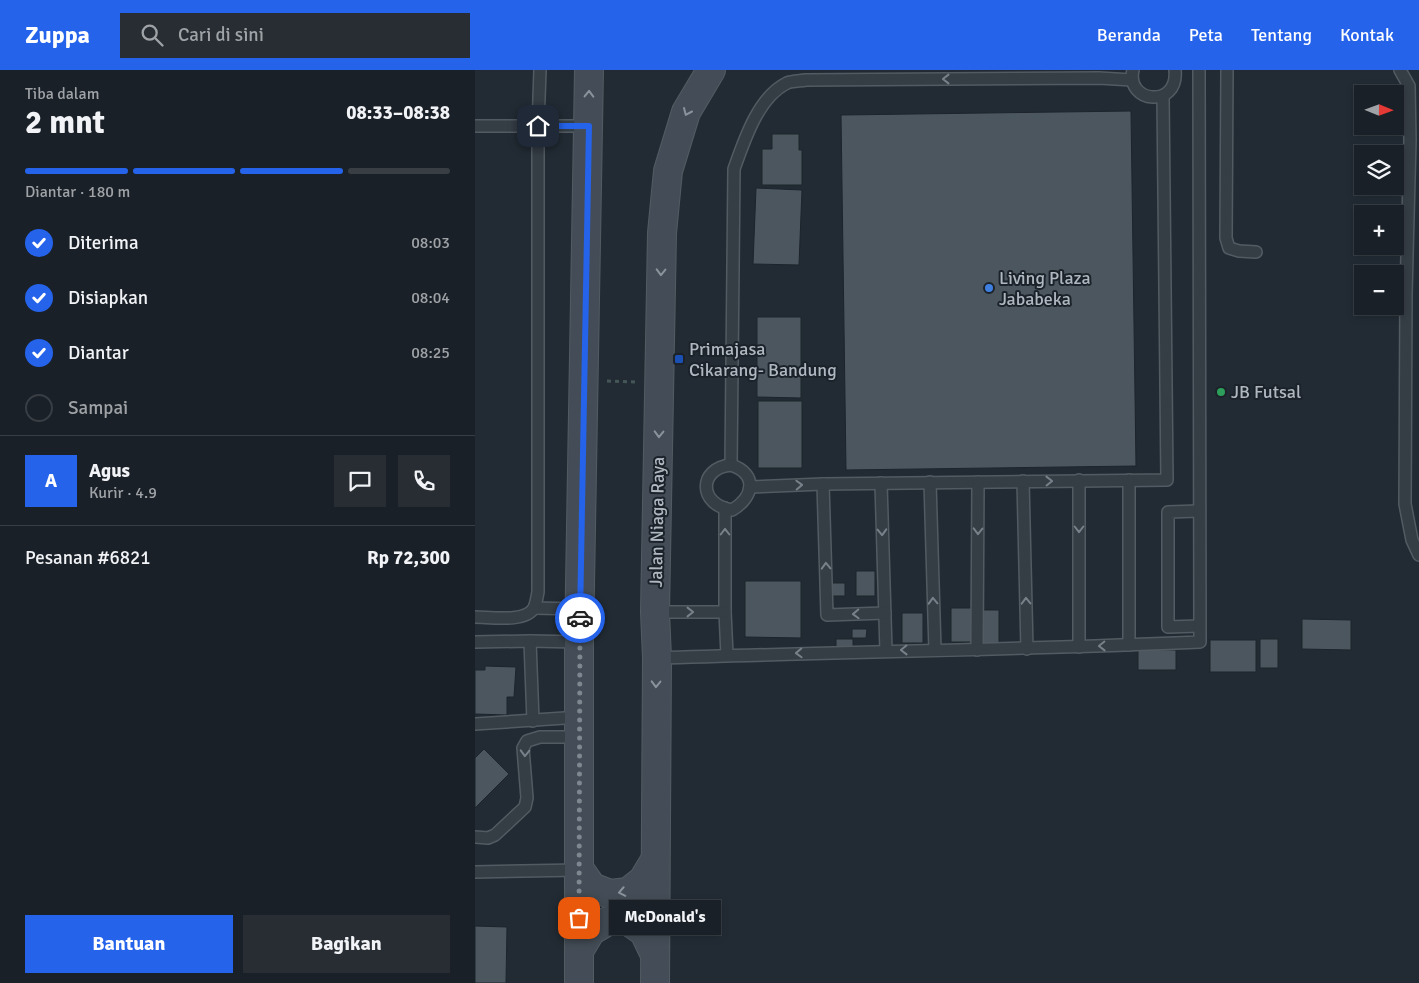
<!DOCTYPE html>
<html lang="id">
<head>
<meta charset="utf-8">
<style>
	:root { --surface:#1a2027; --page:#272d33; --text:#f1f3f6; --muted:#9fa3a7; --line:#383e44; --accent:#2563eb }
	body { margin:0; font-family:Signika,sans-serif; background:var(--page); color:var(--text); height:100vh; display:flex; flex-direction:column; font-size:19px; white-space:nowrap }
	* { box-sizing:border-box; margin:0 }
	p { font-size:16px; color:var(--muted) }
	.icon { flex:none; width:28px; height:28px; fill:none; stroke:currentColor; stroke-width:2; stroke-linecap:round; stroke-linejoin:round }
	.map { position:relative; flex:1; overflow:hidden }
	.side { display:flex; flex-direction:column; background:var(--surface); width:475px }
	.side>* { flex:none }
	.needle { width:32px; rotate:91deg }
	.fabs { position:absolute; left:879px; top:15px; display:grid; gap:10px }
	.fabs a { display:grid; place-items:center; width:50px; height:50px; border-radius:0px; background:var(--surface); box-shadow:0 2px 8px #0003,0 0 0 1px var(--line); font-size:25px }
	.pin { position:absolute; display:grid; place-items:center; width:42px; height:42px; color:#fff; margin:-21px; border-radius:10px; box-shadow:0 2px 8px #0006 }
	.courier { position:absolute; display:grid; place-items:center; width:50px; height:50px; margin:-25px; border:4px solid #2563eb; border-radius:50%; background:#fff; color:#222; box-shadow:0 1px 6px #0007 }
	.bubble { position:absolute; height:35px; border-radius:0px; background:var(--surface); box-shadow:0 2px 8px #0003,0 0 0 1px var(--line); font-size:16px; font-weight:800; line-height:35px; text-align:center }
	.summary em { font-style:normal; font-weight:800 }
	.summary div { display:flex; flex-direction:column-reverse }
	.summary { display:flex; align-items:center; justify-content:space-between; height:85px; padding:0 25px }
	h1 { font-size:32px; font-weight:800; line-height:38px }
	.bar { display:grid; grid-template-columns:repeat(4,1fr); gap:8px 5px; align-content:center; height:60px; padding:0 25px }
	.bar i { height:6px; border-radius:4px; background:var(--line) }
	.bar .current { background:var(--accent) }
	.bar p { grid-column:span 4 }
	.line { display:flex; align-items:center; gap:12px; padding:0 25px; border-top:1px solid var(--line) }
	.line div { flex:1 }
	.round { display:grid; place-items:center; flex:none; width:52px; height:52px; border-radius:0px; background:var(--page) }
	ol { padding:0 25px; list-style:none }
	li { display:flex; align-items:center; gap:15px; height:55px }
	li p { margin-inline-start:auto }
	li .icon { padding:5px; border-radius:50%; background:var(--accent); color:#fff; stroke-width:4 }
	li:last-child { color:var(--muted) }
	li i { width:28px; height:28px; border:2px solid var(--line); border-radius:50% }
	.action { display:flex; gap:10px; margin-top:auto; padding:10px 25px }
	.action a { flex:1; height:58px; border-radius:0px; background:var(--accent); color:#fff; font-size:20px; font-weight:800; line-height:58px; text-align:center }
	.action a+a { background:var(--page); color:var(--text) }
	header { display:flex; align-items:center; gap:30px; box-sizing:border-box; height:70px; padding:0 25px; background:var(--accent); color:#fff }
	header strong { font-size:24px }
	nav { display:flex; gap:28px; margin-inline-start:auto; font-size:18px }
	.search { width:350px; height:45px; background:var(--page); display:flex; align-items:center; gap:12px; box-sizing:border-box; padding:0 18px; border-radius:0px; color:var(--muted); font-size:19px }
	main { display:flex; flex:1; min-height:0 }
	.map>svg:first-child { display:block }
	.building { fill:#4b565f; stroke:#1d242b }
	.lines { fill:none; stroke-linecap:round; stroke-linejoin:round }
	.lane-casing { stroke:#535b62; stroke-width:14 }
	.secondary-casing { stroke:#535b62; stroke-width:30 }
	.path { stroke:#455656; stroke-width:3; stroke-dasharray:4 4; stroke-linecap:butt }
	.lane { stroke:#353d45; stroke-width:11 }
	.secondary { stroke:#444d57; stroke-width:28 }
	.oneway { stroke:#788189 }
	.oneway2 { stroke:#8a939c }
	.done { stroke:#7e8790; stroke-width:5; stroke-dasharray:0 9 }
	.route { stroke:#2563eb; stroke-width:6 }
	.shop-dot { fill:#3f7fe0; stroke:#1b2229; stroke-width:2 }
	.transit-dot { fill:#1a4fb4; stroke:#1b2229; stroke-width:2 }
	.leisure-dot { fill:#2e9e5b; stroke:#1b2229; stroke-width:2 }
	.labels { text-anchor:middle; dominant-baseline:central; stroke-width:4; stroke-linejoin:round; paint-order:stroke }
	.poi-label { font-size:18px; fill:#afb8c1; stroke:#1b2229; text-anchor:start }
	.street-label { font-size:18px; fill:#afb8c1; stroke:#1b2229 }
</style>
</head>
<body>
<header>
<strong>Zuppa</strong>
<div class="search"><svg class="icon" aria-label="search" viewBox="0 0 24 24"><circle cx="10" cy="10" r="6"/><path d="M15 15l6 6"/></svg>Cari di sini</div>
<nav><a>Beranda</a><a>Peta</a><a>Tentang</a><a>Kontak</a></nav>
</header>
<main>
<section class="side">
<div class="summary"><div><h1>2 mnt</h1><p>Tiba dalam</p></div><em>08:33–08:38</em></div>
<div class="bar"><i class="current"></i><i class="current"></i><i class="current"></i><i></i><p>Diantar · 180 m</p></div>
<ol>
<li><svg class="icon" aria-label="check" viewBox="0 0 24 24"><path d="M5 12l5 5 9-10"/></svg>Diterima<p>08:03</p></li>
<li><svg class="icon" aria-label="check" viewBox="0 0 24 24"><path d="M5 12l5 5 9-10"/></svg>Disiapkan<p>08:04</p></li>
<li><svg class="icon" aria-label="check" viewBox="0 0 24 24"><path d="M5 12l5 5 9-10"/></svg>Diantar<p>08:25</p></li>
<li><i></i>Sampai</li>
</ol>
<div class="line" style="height:90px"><b class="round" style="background:var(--accent);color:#fff">A</b><div><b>Agus</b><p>Kurir · 4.9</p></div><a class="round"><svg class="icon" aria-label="chat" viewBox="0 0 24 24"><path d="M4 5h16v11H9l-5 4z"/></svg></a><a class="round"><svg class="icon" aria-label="phone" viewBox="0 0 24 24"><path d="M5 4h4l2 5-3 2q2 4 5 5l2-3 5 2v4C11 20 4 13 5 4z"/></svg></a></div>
<div class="line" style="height:65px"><div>Pesanan #6821</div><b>Rp 72,300</b></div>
<div class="action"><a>Bantuan</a><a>Bagikan</a></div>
</section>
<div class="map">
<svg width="944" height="913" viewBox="0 0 944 913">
	<rect width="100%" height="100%" fill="#222b34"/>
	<!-- building -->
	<g class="building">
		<polygon points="656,41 661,396 371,400 366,45"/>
		<polygon points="297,64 324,64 324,80 327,80 327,115 287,115 287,79 297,79"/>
		<polygon points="281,118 327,120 324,195 278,194"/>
		<polygon points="282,247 326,247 326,328 282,327"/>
		<rect x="283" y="331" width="44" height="67"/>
		<rect x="381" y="501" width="19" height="25"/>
		<polygon points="270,511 326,511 326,568 270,567"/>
		<rect x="356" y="513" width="14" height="13"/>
		<rect x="476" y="538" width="21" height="34"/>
		<rect x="504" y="540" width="20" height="34"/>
		<rect x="427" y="543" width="21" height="30"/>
		<polygon points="827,549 876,550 876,580 827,579"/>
		<polygon points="377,559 392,559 391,568 377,568"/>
		<rect x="361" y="569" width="17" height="9"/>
		<rect x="785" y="569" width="18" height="29"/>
		<rect x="735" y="570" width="46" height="32"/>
		<polygon points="663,579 701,580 701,600 663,600"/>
		<polygon points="10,596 41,597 39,627 32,627 32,645 0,644 0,600 10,600"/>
		<polygon points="9,679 34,704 0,738 0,688"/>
		<polygon points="0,856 32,857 31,913 0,913"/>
	</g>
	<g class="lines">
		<!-- lane casing -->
		<g class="lane-casing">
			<g id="lane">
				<path d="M 658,0 C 650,33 704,39 700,0"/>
				<polyline points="752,0 751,168 754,178 764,181 781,182"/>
				<polyline points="925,0 934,16 935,70 931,224 930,434 937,470 944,485"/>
				<polyline points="0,56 113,56"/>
				<path d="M 256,395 L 259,99 C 269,71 283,27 312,13 C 317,11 325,11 331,10 L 624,8 L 657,10"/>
				<path d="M 256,395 C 283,404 279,427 257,440 C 223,435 223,398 256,395 Z"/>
				<polyline points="604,410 604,577"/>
				<polyline points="548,411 552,579"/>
				<polyline points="455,412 460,580"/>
				<polyline points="406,413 411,581"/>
				<polyline points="348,414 352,545 410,543"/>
				<polyline points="275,417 348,414 692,410 688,26"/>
				<polyline points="250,438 250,542 252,585"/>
				<polyline points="724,441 693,442 693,557 724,556"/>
				<polyline points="59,538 105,539"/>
				<polyline points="180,542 250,542"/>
				<path d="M 0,547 C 15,547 50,553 59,538 C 61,534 62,527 63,522 L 63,56 L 65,0"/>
				<polyline points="55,571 104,572"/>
				<polyline points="0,572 55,571 58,651"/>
				<polyline points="654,575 654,410"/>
				<polyline points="502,580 503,412"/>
				<path d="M 182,588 C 363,582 544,580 725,572 L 724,0"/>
				<polyline points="0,654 105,647"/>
				<polyline points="0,767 13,768 20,765 50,737 52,728 48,678 52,671 65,667 105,667"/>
				<polyline points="0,802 105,800"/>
			</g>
		</g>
		<!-- secondary casing -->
		<g class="secondary-casing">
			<g id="secondary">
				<polyline points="105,800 117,817 135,824 153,822 168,810 180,790"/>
				<polyline points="104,881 116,861 133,851 153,851 169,862 179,883"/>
				<polyline points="104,913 104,572 114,0"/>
				<polyline points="180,913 182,588 180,542 187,163 193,101 211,42 236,0"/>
			</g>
		</g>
		<!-- path -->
		<polyline class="path" points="132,311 161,312"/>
		<!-- lane -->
		<use href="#lane" class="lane"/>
		<!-- secondary -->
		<use href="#secondary" class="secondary"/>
	</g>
	<!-- one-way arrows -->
	<defs><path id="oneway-chevron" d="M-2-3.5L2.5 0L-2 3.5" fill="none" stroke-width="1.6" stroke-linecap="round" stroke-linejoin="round" transform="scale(1.25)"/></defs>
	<g class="oneway">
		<use href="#oneway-chevron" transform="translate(471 9) rotate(180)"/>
		<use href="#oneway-chevron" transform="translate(574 411) rotate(-1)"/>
		<use href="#oneway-chevron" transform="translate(324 415) rotate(-2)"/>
		<use href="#oneway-chevron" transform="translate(604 459) rotate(90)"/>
		<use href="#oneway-chevron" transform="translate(503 461) rotate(91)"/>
		<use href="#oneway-chevron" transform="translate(250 462) rotate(-90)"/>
		<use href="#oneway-chevron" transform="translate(407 462) rotate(88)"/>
		<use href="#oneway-chevron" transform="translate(351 496) rotate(-92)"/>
		<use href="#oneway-chevron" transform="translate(458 531) rotate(-92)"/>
		<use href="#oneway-chevron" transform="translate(551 531) rotate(-91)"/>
		<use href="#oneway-chevron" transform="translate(215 542)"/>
		<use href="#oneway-chevron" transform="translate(381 544) rotate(178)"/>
		<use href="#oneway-chevron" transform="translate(627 576) rotate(179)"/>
		<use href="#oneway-chevron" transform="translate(429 580) rotate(179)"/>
		<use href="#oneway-chevron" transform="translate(324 583) rotate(178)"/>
		<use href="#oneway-chevron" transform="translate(50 683) rotate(92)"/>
	</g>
	<g class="oneway2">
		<use href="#oneway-chevron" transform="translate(114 24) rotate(-89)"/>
		<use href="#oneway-chevron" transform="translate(212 42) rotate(114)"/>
		<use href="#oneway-chevron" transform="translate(186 202) rotate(91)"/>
		<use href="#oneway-chevron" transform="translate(184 364) rotate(91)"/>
		<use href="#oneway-chevron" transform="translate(181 614) rotate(91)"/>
		<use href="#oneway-chevron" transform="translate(147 822) rotate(169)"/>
	</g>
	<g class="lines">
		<!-- done -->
		<polyline class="done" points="104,848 105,548"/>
		<!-- route -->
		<polyline class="route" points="63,56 114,56 105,548"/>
	</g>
	<!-- markers -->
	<circle class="shop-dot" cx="514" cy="218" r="5"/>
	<rect class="transit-dot" x="199" y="284" width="10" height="10" rx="2.5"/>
	<circle class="leisure-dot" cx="746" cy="322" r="5"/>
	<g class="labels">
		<!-- poi labels -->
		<g class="poi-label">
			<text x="524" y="208">Living Plaza<tspan x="524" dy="21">Jababeka</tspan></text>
			<text x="214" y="279">Primajasa<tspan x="214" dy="21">Cikarang- Bandung</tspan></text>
			<text x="756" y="322">JB Futsal</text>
		</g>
		<!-- street labels -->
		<g class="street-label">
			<text transform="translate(182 452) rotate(-89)">Jalan Niaga Raya</text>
		</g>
	</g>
</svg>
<div class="fabs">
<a><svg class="needle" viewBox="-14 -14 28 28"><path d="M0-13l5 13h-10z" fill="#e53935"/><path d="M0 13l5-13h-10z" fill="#9fa3a7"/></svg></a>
<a><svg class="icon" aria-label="layers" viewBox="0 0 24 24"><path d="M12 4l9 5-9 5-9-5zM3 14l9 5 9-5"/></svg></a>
<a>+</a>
<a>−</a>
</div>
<div class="pin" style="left:104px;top:848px;background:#ea580c"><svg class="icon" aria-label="bag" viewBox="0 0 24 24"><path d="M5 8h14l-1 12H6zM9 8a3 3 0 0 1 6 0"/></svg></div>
<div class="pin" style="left:63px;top:56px;background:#1f2937"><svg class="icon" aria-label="home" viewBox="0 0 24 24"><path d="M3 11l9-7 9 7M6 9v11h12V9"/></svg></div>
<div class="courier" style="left:105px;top:548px"><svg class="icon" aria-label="car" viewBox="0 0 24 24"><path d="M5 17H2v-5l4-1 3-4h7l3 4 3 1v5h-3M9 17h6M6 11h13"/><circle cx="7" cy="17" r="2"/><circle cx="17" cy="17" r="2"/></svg></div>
<div class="bubble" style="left:134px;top:830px;width:112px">McDonald's</div>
</div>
</main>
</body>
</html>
